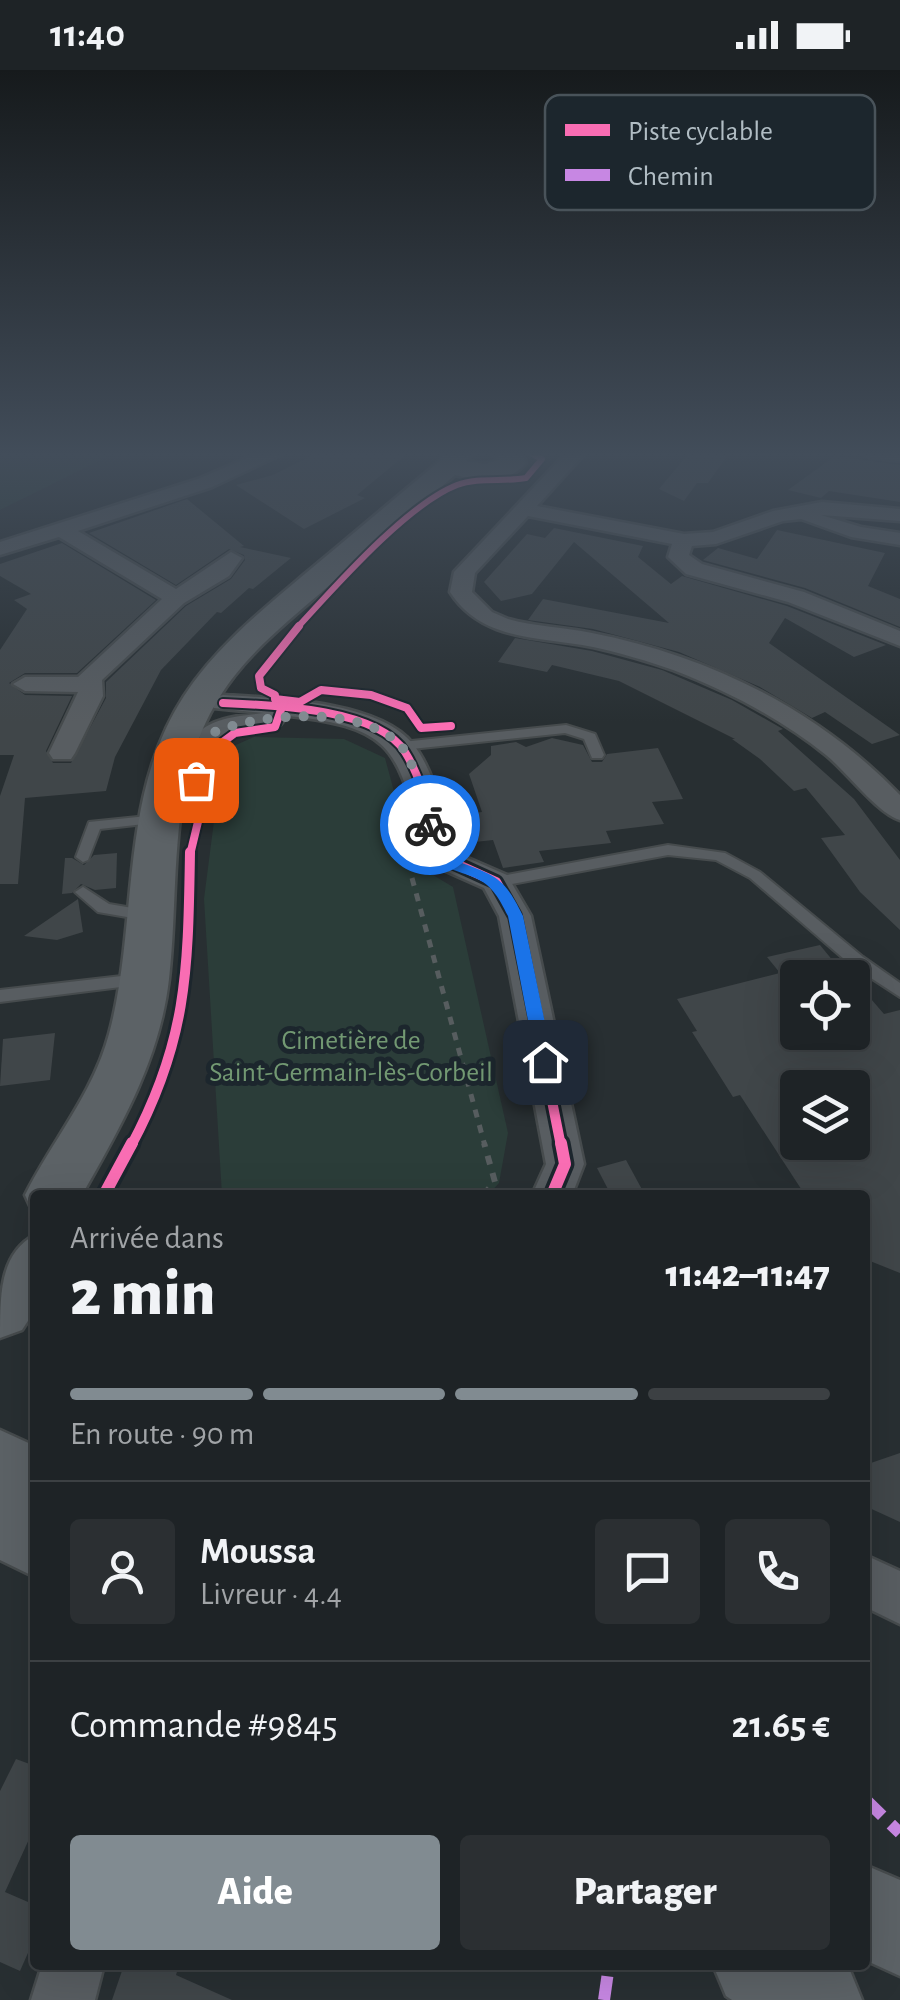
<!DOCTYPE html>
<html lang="fr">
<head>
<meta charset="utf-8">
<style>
	:root { --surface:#1e2326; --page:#2b2f32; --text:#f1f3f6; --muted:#a1a4a7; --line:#3c4043; --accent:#818b91 }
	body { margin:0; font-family:"Alegreya Sans",sans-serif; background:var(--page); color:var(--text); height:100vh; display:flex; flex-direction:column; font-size:38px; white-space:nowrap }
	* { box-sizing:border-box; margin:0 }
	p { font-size:32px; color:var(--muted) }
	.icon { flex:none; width:55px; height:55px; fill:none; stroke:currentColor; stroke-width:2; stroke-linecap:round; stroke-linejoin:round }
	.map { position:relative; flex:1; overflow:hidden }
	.panel { position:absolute; left:30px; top:1120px; width:840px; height:780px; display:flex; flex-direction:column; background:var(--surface); border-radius:10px; box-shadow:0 10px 40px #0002,0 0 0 2px var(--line) }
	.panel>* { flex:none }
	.buttons { position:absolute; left:780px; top:890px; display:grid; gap:20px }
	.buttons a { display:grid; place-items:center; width:90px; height:90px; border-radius:10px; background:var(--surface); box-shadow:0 10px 40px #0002,0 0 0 2px var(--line); font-size:50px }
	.pin { position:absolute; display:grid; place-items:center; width:85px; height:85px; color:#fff; margin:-42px; border-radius:20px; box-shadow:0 5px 15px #0006 }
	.courier { position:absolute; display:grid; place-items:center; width:100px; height:100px; margin:-50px; border:8px solid #1a73e8; border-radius:50%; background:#fff; color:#222; box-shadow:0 2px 12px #0007 }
	.headline em { font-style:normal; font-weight:800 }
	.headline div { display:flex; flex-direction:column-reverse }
	.headline { display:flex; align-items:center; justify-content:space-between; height:170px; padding:0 40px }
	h1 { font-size:65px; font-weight:800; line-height:75px }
	.bar { display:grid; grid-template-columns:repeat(4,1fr); gap:15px 10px; align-content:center; height:120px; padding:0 40px }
	.bar i { height:12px; border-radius:8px; background:var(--line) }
	.bar .active { background:var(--accent) }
	.bar p { grid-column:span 4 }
	.line { display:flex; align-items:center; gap:25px; padding:0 40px; border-top:2px solid var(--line) }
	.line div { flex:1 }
	.round { display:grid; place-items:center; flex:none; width:105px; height:105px; border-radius:10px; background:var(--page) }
	.primary-button { display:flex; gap:20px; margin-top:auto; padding:20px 40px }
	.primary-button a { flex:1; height:115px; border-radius:10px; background:var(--accent); color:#fff; font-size:40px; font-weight:800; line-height:115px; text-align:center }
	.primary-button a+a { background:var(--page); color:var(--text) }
	.status { display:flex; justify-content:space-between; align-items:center; height:70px; padding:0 50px; background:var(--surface); direction:ltr }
	.status svg { height:28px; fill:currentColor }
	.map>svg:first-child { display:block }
	.green { fill:#2b3d39 }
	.building { fill:#404649; fill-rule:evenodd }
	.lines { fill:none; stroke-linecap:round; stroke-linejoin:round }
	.service-casing { stroke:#464b4d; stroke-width:4 }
	.minor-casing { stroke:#464b4d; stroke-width:5 }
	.secondary-casing { stroke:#464b4d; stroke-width:5 }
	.path-far1 { stroke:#575d5f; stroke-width:5; stroke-dasharray:8 8; stroke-linecap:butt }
	.path { stroke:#575d5f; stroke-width:6; stroke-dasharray:9 9; stroke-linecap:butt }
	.service { fill:#585d61; fill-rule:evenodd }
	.minor { fill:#585d61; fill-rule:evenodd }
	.secondary { fill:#5c6266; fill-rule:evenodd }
	.quiet { stroke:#c787e3; stroke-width:12; stroke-dasharray:24 12; stroke-linecap:butt }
	.cycleway-far3-casing { stroke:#1c262d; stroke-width:10 }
	.cycleway-far2-casing { stroke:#1c262d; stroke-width:12 }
	.cycleway-far1-casing { stroke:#1c262d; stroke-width:16 }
	.cycleway-casing { stroke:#1c262d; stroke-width:19 }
	.cycleway-far3 { stroke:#f96db3; stroke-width:6 }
	.cycleway-far2 { stroke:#f96db3; stroke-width:8 }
	.cycleway-far1 { stroke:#f96db3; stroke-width:10 }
	.cycleway { stroke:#f96db3; stroke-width:12 }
	.route { fill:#1a73e8 }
	.done { stroke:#818b91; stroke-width:10; stroke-dasharray:0 18 }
	.labels { text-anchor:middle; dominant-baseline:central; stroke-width:10; stroke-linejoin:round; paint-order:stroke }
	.park-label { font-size:28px; fill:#729872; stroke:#1c262d }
	.key { fill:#1c262d; stroke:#49535a; stroke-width:2.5 }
	.key-label { font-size:28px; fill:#b1bdc4 }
</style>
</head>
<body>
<div class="status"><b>11:40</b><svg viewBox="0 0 49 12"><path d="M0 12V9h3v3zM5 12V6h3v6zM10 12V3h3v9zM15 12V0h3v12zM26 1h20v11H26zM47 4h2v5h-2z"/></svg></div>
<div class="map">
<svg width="900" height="1930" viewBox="0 0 900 1930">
	<rect width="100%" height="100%" fill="#282f32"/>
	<!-- green -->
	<g class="green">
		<polygon points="0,382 117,382 0,440"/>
		<polygon points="254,667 344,669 385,688 416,803 433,805 453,817 508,1063 499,1113 488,1125 222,1125 204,829 215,743 231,677"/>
	</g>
	<!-- building -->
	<g class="building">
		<polygon points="319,382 409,382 357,425 365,428 304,459 236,415 273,405"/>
		<polygon points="690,382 730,382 708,413 697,413 684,431 659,419"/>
		<polygon points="835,386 900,395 900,432 829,421 821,428 788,420"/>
		<polygon points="187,429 244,476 240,477 291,488 253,519 249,518 221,543 217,542 161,600 115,687 106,721 25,728 18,814 0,814 0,726 14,685 0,685 0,580 27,539 14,530 31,524 0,506 0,494 62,473 156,530 77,603 25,603 9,613 25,625 72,626 46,681 53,693 71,693 106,628 106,612 186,536 231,509 245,490 244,485 229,479 176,515 89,463"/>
		<polygon points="554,458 643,476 638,487 671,514 682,506 787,536 886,575 854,587 785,548 769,573 900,665 872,674 825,642 812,648 760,617 679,582 593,559 528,550 543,529 669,553 574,472 532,524 501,531 484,512 527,464 545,468"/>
		<polygon points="777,460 885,483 868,516 900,529 900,557 805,518 703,490 718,478 757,489"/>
		<polygon points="515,568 592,581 662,600 732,630 783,659 778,661 854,729 900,790 900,860 860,822 821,768 845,765 806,718 794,721 760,689 732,669 735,669 619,611 552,595 547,602 498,592"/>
		<polygon points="552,668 583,675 592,692 602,692 607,684 658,678 683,729 652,732 664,754 606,761 611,773 539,781 544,792 503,798 493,770 475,772 466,744 482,742 469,704 491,685 491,676 516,672 526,677"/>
		<polygon points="117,783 116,818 95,820 81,814 72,823 62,824 65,788 72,788 84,795 94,785"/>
		<polygon points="78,829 83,862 57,870 24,866"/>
		<path d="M 820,875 L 847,908 L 798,908 L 798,962 L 852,962 L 852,907 L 884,944 L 900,940 L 900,1203 L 865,1189 L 865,1125 L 805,1125 L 740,1025 L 733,1027 L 692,962 L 697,961 L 677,929 L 780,903 L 767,887 ZM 798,1018 L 852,1018 L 852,1072 L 798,1072 Z"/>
		<polygon points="55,963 50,1010 0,1016 3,969"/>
		<polygon points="626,1090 645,1125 611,1125 597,1098"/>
		<polygon points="900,1383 900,1452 865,1436 865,1395"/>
		<polygon points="16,1689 35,1696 35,1756 5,1822 35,1835 35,1867 20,1901 0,1892 0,1721"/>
		<polygon points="124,1895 179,1895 176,1905 232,1930 112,1930"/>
	</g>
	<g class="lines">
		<!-- service casing -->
		<g class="service-casing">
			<g id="service">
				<polygon points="566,655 595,664 604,685 602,688 592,688 584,669 565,663 402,680 395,676 402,672"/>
				<polygon points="157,745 164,749 162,752 100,759 88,790 83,792 76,787 89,752"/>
				<polygon points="668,775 725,783 760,802 863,887 900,913 900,927 851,895 750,808 716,790 668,785 496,817 488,812 496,807"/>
				<polygon points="83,817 109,834 150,841 158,846 150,851 98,842 75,822"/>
				<polygon points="139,904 145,906 147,910 145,914 0,932 0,920"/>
			</g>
		</g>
		<!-- minor casing -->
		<g class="minor-casing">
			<g id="minor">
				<polygon points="261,382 286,382 212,417 78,461 176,519 231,482 242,488 229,506 184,533 102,610 103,626 75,683 71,689 53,689 49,683 78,622 25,621 13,614 25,607 78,607 162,529 59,467 0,485 0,472 198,409"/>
				<path d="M 567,382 L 586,382 L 537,436 L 684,464 L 713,462 L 773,441 L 822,432 L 900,439 L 900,451 L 821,445 L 861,457 L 900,463 L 900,475 L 851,467 L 801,449 L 783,451 L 716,474 L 692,476 L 689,485 L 702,494 L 804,522 L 900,561 L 900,576 L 788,532 L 686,504 L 668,487 L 672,474 L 528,446 L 475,503 L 472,522 L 492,542 L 508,549 C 536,557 564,557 592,563 C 709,586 817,639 900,725 L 900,750 C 878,744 846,701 826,685 C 781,649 728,621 673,600 C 648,591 620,583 593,577 C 540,566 482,572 450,522 L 454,502 Z"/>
				<polygon points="861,382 900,382 900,391 870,387"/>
				<path d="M 223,625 C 274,628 379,631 413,674 C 436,703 443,747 454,782 L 507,805 L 531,846 L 584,1094 L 572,1125 L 532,1125 L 546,1094 L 499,846 L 484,818 L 430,794 L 426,787 C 396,681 401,657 280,645 L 284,650 L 280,655 C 266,659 210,672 201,670 L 197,664 C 213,647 241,646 264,643 L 214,638 L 210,633 L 214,628 Z"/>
				<polygon points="865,1485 900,1501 900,1554 865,1537"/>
				<polygon points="42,1895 104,1895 95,1930 31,1930"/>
			</g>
		</g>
		<!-- secondary casing -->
		<g class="secondary-casing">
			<g id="secondary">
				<path d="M 445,382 L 474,382 L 466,391 L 485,394 L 499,390 L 491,382 L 522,382 L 526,393 C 509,414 479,411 455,405 C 411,443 368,481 324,520 C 286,553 245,585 219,628 C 166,713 180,815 169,909 C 160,989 121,1056 82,1125 L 35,1125 L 33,1142 L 25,1125 C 52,1071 93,1024 109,964 C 139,853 118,727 184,626 C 216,577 262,540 306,503 C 351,466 395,428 440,391 Z"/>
				<path d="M 35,1165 L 35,1240 L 22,1260 L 0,1268 C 0,1224 0,1183 35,1165 Z"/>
				<polygon points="0,1360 35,1376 35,1507 0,1490"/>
				<polygon points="865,1795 900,1810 900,1906 865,1890"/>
				<polygon points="713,1895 844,1895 849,1898 862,1930 732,1930 726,1926"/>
			</g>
		</g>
		<!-- path-far1 -->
		<polyline class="path-far1" points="412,808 485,1076"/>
		<!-- path -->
		<polyline class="path" points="483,1125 495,1112 484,1073"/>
		<!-- service -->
		<use href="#service" class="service"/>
		<!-- minor -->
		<use href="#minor" class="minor"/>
		<!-- secondary -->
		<use href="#secondary" class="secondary"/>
		<!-- quiet -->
		<g class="quiet">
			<polyline points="865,1729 900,1763"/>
			<polyline points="604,1930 609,1895"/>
		</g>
		<!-- cycleway-far3 casing -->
		<g class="cycleway-far3-casing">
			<path id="cycleway-far3" d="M 296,559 C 334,518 406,435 457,415 C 478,407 504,412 526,408 L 542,389 L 529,382"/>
		</g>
		<!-- cycleway-far2 casing -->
		<g class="cycleway-far2-casing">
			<g id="cycleway-far2">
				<polyline points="299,556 259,606 261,618 275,625 275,629 300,632 321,620 371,625 407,638 421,658 451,656"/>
				<path d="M 223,633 C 270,635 378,638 405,682 C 424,712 430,752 440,785"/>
				<polyline points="190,785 216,677 235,663 275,657 284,631"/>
			</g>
		</g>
		<!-- cycleway-far1 casing -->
		<g class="cycleway-far1-casing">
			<g id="cycleway-far1">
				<polyline points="440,782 441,787 496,812 515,846 561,1076"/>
				<path d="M 131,1076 C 188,970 188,899 190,782"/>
			</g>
		</g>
		<!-- cycleway casing -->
		<g class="cycleway-casing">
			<g id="cycleway">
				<polyline points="104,1125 132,1073"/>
				<polyline points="552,1125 565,1094 561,1073"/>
			</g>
		</g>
		<!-- cycleway-far3 -->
		<use href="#cycleway-far3" class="cycleway-far3"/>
		<!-- cycleway-far2 -->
		<use href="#cycleway-far2" class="cycleway-far2"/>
		<!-- cycleway-far1 -->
		<use href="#cycleway-far1" class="cycleway-far1"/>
		<!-- cycleway -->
		<use href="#cycleway" class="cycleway"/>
	</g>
	<!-- sky -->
	<linearGradient id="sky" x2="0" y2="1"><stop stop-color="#161a1c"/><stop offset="0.59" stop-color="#424d5a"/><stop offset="1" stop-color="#424d5a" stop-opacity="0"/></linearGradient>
	<rect width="900" height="652" fill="url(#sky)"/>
	<!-- route -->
	<path class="route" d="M 430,751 L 437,755 L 452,789 C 494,806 502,803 523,846 L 553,992 L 551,997 L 545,999 L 536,992 L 508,846 C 489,806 480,811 441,795 L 424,755 Z"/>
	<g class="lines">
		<!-- done -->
		<path class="done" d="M 196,710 L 210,664 C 256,643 363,634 401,676 C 414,690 424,735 430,755"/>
	</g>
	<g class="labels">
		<!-- park labels -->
		<g class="park-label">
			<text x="351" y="971">Cimetière de<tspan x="351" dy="32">Saint-Germain-lès-Corbeil</tspan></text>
		</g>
	</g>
	<!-- legend -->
	<rect x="545" y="25" width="330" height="115" rx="15" class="key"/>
	<rect x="565" y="54" width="45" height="12" fill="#f96db3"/>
	<rect x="565" y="99" width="45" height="12" fill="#c787e3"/>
	<g class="key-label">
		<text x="628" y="70">Piste cyclable</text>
		<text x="628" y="115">Chemin</text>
	</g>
</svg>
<div class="buttons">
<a><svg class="icon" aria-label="locate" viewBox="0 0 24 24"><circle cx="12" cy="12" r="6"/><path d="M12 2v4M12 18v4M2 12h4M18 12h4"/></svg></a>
<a><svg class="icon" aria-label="layers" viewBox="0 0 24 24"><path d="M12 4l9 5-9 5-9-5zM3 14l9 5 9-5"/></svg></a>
</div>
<div class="pin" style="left:196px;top:710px;background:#ea580c"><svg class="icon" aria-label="bag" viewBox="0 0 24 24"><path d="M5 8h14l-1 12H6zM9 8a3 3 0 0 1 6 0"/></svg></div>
<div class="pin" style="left:545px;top:992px;background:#1f2937"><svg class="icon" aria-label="home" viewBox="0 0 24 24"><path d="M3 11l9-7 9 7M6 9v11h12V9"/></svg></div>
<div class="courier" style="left:430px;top:755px"><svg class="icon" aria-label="bike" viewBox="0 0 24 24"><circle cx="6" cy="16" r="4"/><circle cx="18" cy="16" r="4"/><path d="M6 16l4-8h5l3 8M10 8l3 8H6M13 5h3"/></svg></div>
<section class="panel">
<div class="headline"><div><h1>2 min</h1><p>Arrivée dans</p></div><em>11:42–11:47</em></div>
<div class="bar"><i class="active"></i><i class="active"></i><i class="active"></i><i></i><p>En route · 90 m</p></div>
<div class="line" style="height:180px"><a class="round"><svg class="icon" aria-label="person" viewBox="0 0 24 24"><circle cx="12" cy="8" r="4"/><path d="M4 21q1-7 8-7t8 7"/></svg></a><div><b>Moussa</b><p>Livreur · 4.4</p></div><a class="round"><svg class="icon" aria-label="chat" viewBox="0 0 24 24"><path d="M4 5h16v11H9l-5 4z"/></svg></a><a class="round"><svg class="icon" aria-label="phone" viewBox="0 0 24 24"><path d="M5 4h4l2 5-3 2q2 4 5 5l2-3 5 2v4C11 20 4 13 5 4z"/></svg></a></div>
<div class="line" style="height:130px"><div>Commande #9845</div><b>21.65 €</b></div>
<div class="primary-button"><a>Aide</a><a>Partager</a></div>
</section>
</div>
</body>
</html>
